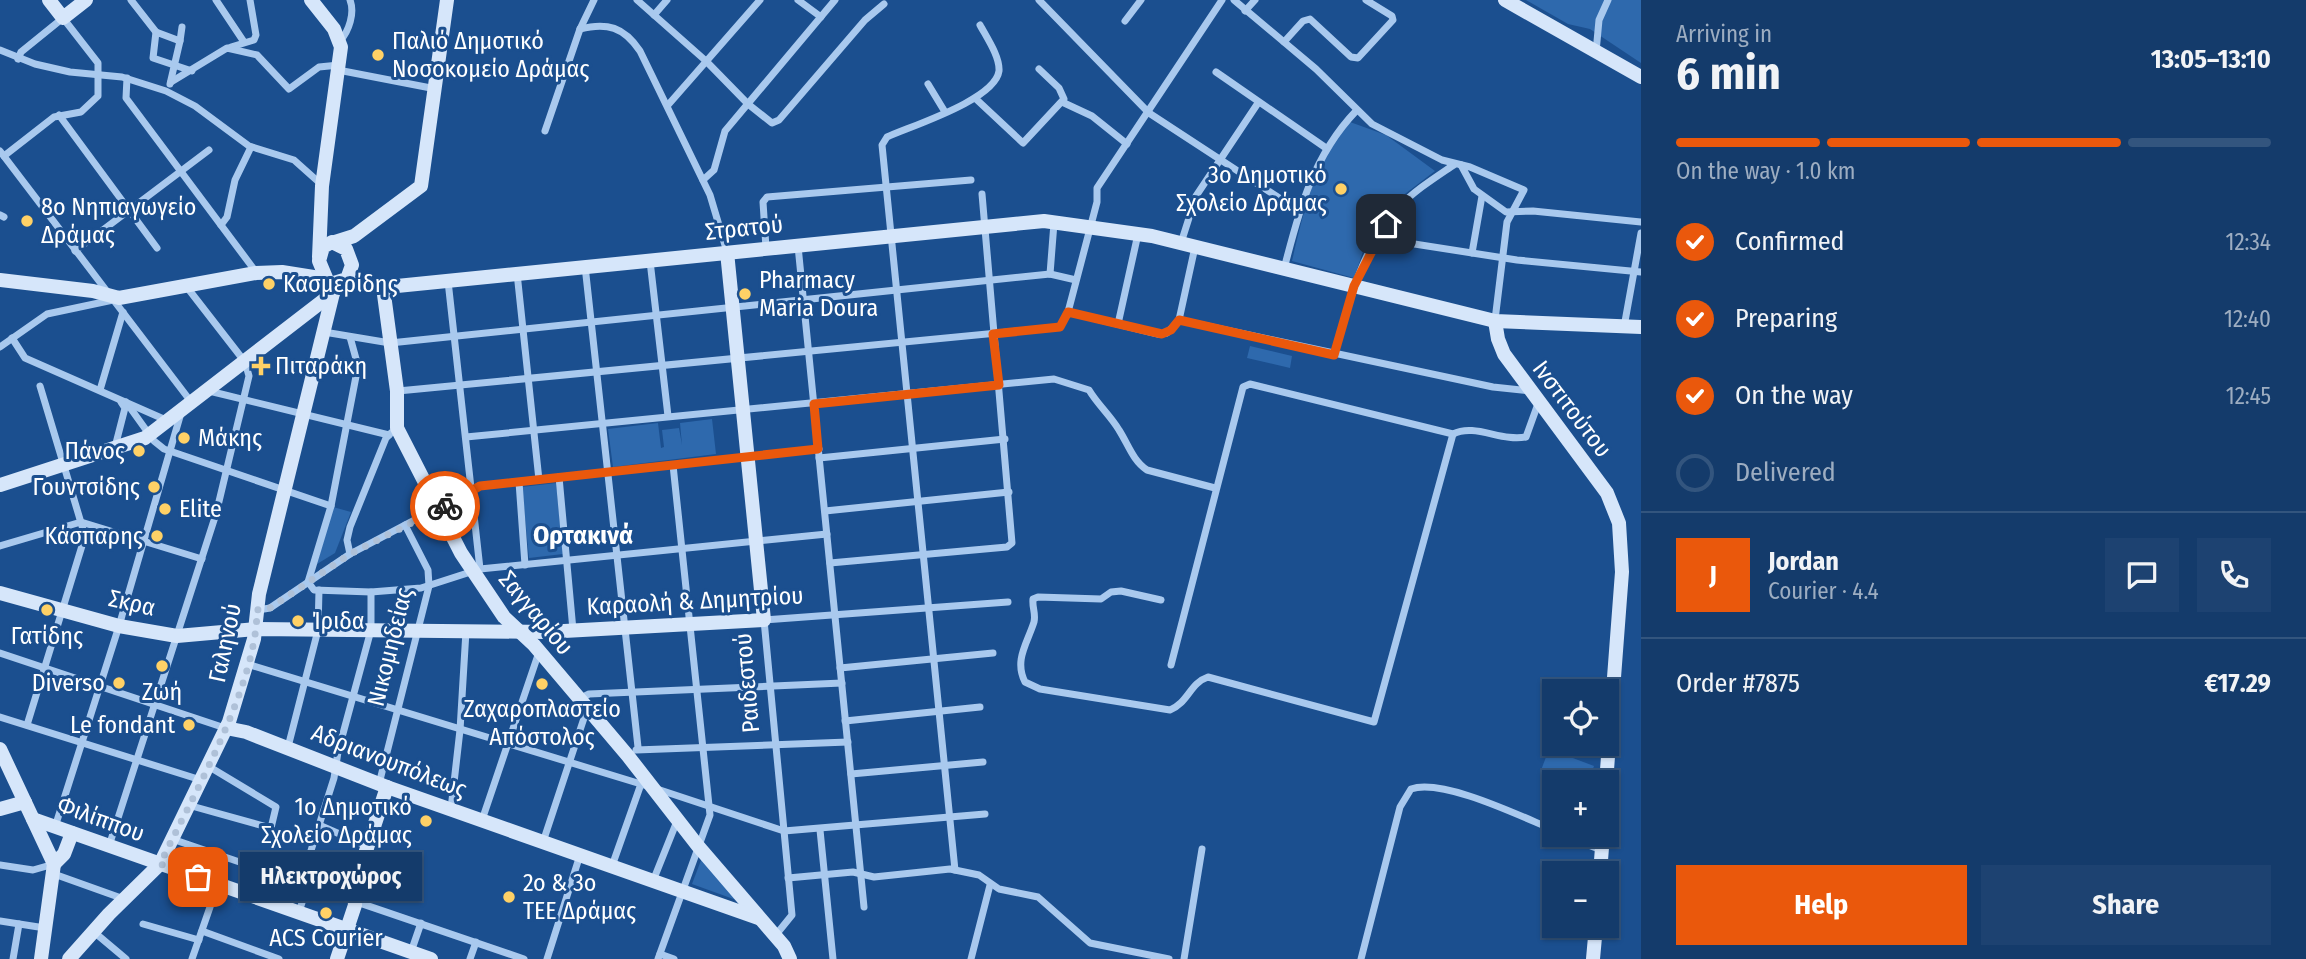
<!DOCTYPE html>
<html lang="en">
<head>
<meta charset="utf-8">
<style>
	:root { --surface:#143b6b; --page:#1d4271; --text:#f1f3f6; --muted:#9dadc1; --line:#33557e; --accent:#ea580c }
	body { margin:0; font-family:"Fira Sans Condensed",sans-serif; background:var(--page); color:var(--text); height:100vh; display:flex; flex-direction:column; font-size:26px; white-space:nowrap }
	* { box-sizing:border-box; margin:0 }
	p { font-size:23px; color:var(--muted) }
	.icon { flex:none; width:38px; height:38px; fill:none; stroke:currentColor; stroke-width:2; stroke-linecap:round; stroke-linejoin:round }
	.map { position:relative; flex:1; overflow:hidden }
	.details { display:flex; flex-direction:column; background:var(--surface); width:665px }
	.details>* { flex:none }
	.fabs { position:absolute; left:1542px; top:679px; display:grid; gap:14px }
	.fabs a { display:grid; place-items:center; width:77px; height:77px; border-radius:0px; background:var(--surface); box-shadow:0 2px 5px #0004,0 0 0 2px var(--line); font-size:35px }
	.pin { position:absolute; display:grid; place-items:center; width:60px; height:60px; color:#fff; margin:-30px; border-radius:14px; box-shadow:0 4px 10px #0006 }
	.courier { position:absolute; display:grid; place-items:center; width:70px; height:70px; margin:-35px; border:5px solid #ea580c; border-radius:50%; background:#fff; color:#222; box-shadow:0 2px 9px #0007 }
	.bubble { position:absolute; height:49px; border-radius:0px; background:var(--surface); box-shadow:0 2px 5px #0004,0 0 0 2px var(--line); font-size:23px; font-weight:700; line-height:49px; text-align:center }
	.headline em { font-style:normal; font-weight:700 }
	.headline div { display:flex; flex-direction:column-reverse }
	.headline { display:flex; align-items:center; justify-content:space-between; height:119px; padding:0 35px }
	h1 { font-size:46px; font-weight:700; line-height:52px }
	.bar { display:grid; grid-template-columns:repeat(4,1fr); gap:10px 7px; align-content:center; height:84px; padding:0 35px }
	.bar i { height:9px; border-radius:5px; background:var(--line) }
	.bar .current { background:var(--accent) }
	.bar p { grid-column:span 4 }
	.line { display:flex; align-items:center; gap:18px; padding:0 35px; border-top:2px solid var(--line) }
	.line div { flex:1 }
	.round { display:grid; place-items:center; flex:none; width:74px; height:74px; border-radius:0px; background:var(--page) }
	ol { padding:0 35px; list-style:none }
	li { display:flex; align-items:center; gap:21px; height:77px }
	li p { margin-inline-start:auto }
	li .icon { padding:7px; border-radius:50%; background:var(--accent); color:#fff; stroke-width:4 }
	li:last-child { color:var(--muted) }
	li i { width:38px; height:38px; border:4px solid var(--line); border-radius:50% }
	.primary-button { display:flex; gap:14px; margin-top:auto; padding:14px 35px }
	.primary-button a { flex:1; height:80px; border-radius:0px; background:var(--accent); color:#fff; font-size:28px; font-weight:700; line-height:80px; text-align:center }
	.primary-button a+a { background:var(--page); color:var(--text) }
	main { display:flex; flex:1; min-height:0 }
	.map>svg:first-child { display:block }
	.green { fill:#2e69ad }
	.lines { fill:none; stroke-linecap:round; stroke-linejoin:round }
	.street { stroke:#a9c9ee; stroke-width:7 }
	.secondary { stroke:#d6e6fa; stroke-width:14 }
	.done { stroke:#afc1d8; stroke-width:7; stroke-dasharray:0 12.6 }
	.route { stroke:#ea580c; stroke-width:9 }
	.poi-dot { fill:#ffd166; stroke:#1b4f8f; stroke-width:2.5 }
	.labels { text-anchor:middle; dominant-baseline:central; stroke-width:6; stroke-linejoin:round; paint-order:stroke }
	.poi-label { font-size:24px; fill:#fff; stroke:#1b4f8f; text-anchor:start }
	.street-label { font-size:24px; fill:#fff; stroke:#1b4f8f }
	.neighbourhood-label { font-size:26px; font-weight:bold; fill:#fff; stroke:#1b4f8f }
</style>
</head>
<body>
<main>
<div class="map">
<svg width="1641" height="959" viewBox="0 0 1641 959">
	<rect width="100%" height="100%" fill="#1b4f8f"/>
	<!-- green -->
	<g class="green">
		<polygon points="1526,0 1641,0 1641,63 1590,29 1568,24"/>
		<path d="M 1350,122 L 1386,135 L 1435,171 L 1401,197 L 1375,230 L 1370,231 L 1354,278 L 1292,261 C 1304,210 1314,163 1350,122 Z"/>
		<polygon points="1250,346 1292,356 1290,368 1247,358"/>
		<polygon points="712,419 716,454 613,467 608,429 658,423 661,448 664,447 662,430 679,428 682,445 680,423"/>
		<polygon points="556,483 563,554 529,558 522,487"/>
		<polygon points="333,507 351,512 335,553 317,564"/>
		<polygon points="1549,749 1594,766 1588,782 1564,782 1540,773"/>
		<polygon points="703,855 739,901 692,884"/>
	</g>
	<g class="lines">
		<!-- street -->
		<g class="street">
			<polyline points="131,0 156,32 153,58 192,71"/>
			<polyline points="216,0 244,42"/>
			<polyline points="637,0 706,61 748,104 772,123 779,120 865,20 884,4"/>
			<polyline points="798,0 821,17"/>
			<polyline points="1039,0 1149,113 1299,211"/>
			<polyline points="1234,0 1316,69 1372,124 1442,160 1470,167 1524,190 1507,222 1495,320"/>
			<polyline points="1245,11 1255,0"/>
			<polyline points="654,15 667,0"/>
			<polyline points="1125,21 1141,0"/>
			<path d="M 580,29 C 607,22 624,27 640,51 L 710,195 L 727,252"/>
			<polyline points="156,32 180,41 182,27"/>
			<path d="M 340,41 C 349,31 355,13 350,0"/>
			<polyline points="1284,42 1303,21 1310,19 1351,57 1358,58 1393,20 1392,16 1366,0"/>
			<polyline points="231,47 254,40 256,35 250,0"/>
			<polyline points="0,50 35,64 70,72 122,77 166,91 195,106 249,146 294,160 322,185"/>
			<polyline points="1596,52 1599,20 1608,0"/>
			<polyline points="338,70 436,89"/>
			<polyline points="1216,72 1326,148"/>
			<polyline points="127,78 126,98 256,272"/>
			<polyline points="171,82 227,48 257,55 289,89 319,67 339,65"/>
			<polyline points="170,84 180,41"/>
			<polyline points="928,84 945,112"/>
			<polyline points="976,99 1023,143 1064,99 1059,88 1039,69"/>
			<polyline points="1062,102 1092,116 1127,144"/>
			<polyline points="668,105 760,0"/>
			<polyline points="59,115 157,248"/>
			<polyline points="545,131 580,29 594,0"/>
			<polyline points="0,151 192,403"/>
			<polyline points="4,156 54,117 81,112 98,96 98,63 63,18 21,52 18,59"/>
			<polyline points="1461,165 1474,189 1506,212 1533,211 1641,222"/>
			<polyline points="703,180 714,170 725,131 835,0"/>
			<polyline points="0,215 4,217"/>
			<polyline points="221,225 227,217 235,180 251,147"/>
			<polyline points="1376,238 1517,260 1641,272"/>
			<polyline points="1181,243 1196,196 1258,103"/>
			<polyline points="798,246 864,907"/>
			<polyline points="766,248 763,202 767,197 971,180"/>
			<polyline points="75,251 209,150"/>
			<polyline points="1472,253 1482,196"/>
			<polyline points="650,261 668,416"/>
			<polyline points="585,266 638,747"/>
			<path d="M 1284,269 C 1299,210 1313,156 1356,111"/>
			<polyline points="517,273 539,480"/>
			<polyline points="1050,274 1054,223"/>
			<polyline points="448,281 480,569"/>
			<polyline points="1068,312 1158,334 1167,333 1179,320 1195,247"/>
			<polyline points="1179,320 1493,387 1531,391"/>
			<polyline points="1118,324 1138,234"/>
			<polyline points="1624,327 1641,233"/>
			<polyline points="324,332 390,343 1050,274 1076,280"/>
			<polyline points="350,337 358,366 331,506 308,582 314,590 371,592 421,588 480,569 827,534"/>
			<polyline points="12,338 25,358 166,420"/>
			<polyline points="0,347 47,314 113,300"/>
			<path d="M 1334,354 C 1349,304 1362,246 1399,207 C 1415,190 1436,177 1455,164"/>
			<polyline points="100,390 123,312"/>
			<polyline points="209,391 389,435"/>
			<polyline points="398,391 1060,327 1068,312 1097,202 1097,188 1222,0"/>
			<polyline points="126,402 154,441 164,449 331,506"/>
			<path d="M 466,437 L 1054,379 L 1089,390 C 1098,405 1110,415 1119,430 C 1128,444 1133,461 1147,470 L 1215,488"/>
			<polyline points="115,447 125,408 121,402"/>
			<polyline points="819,458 1005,439"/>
			<polyline points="559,477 573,630"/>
			<polyline points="519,482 525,565"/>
			<polyline points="825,511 1009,492"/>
			<polyline points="0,546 81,522 202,559"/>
			<polyline points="350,554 347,540 350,527 386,438 391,433"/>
			<polyline points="830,563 1007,547 1012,543 982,194"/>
			<path d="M 1161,600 L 1121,591 L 1111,592 L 1101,599 L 1038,597 L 1033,599 C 1032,608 1036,613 1034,622 C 1027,644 1014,660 1025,682 L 1040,689 L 1170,710 C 1188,703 1190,683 1208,677 L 1374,722 L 1453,434"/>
			<polyline points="258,610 270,608 350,554 479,486 819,449"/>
			<polyline points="0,653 225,728"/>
			<polyline points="247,664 654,788 784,831 985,814"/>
			<path d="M 1171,665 L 1243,387 L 1250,384 L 1453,434 C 1475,423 1501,442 1526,437 L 1539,401"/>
			<polyline points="840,668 993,653"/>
			<polyline points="579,699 589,694 842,683"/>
			<polyline points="0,717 201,780"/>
			<polyline points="845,721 980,707"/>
			<polyline points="27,725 85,536 40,386"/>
			<polyline points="288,747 318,630 319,590"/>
			<polyline points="636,750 848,742"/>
			<polyline points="851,774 983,762"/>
			<polyline points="379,784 429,586 428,570 405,525"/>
			<polyline points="188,805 271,828 276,807 208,766"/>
			<polyline points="451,809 460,730 466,631"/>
			<polyline points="482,820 539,652"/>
			<polyline points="319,825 367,846"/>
			<polyline points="55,827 119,626 181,413"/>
			<polyline points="820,830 833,959"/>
			<polyline points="1564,835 1601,850"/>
			<polyline points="172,839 524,959"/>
			<polyline points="543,842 587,709"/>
			<polyline points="109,846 216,514 249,376 245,362 186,286"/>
			<polyline points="0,865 33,870 54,864"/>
			<polyline points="612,866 641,784"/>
			<path d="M 955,870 L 882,145 L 887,137 C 911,126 995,100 999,71 C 1000,57 987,38 980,25"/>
			<polyline points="54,874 124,899"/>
			<polyline points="788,878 853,872 874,877 950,869 979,875 999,889 1038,897 1090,943 1169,959"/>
			<polyline points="653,881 677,821"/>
			<polyline points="301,882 334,778 338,752 371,630 371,592"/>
			<polyline points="299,912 308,884"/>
			<polyline points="0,921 45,928"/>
			<polyline points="143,924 199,940"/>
			<polyline points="202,931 279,959"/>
			<polyline points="94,932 126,959"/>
			<polyline points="775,936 792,915 764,620 1008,602"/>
			<polyline points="411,952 421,923"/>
			<polyline points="660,954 674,959"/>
			<polyline points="13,959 19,924"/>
			<polyline points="192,959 218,884"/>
			<polyline points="470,959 476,942"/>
			<polyline points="547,959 580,855"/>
			<polyline points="658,959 710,815 673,465"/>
			<polyline points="971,959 990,885"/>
			<polyline points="1184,959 1202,849"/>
			<path d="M 1361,959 L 1400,807 L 1411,789 C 1443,778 1522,817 1554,830"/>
		</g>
		<!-- secondary -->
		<g class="secondary">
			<polyline points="49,0 63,18 86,0"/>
			<polyline points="311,0 334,29 341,47 322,186 319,257"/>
			<polyline points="1505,0 1641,77"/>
			<polyline points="335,242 354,236 421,186 447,0"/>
			<polyline points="0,280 93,291 119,298 256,273 282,272 326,279"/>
			<polyline points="343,283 387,287 1044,221 1152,236 1495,321 1641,327"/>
			<polyline points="329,285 319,261 323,247 332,242 346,249 352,265 347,279 334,283"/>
			<polyline points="383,287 397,391 397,428 461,553 504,617 534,645 628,756 698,846 784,946 790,959"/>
			<polyline points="1495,321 1498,339 1504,354 1607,493 1619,523 1622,572 1606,783"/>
			<polyline points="0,485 145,438 333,293"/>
			<polyline points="0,593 119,626 177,636 257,629 546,632 764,620 727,252"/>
			<polyline points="226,728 246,732 387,787 758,918"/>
			<polyline points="0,749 54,864 41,959"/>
			<polyline points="0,809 25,802"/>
			<polyline points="33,819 431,959"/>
			<polyline points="54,864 64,854 72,833"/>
			<polyline points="1600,873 1603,835"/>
			<polyline points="69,959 109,914 160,864 229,722 254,639 259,594 333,293"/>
			<polyline points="337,959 355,905 354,890 364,857 387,787"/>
			<polyline points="1593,959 1596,926"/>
		</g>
	</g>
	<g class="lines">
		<!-- done -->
		<path class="done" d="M 198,877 L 160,864 C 193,795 257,686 257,610 L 270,608 L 350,554 L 445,506"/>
		<!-- route -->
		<polyline class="route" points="445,506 480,486 818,449 814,404 999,385 993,334 1060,327 1068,312 1162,334 1171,330 1179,320 1334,355 1354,286 1386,224"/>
	</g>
	<!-- markers -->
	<g class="poi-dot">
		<circle cx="378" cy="55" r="7"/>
		<circle cx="1341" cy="189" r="7"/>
		<circle cx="27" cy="221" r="7"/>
		<circle cx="269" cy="284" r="7"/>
		<circle cx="745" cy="294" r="7"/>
		<path d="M257.5 355.5h7v7h7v7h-7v7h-7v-7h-7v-7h7z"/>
		<circle cx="184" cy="438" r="7"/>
		<circle cx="139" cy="451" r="7"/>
		<circle cx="154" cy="487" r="7"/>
		<circle cx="165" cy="509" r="7"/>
		<circle cx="157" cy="536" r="7"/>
		<circle cx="47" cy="610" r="7"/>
		<circle cx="298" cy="621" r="7"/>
		<circle cx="162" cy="666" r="7"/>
		<circle cx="119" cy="683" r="7"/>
		<circle cx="542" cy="684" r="7"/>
		<circle cx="189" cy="725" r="7"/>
		<circle cx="426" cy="821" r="7"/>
		<circle cx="509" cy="897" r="7"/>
		<circle cx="326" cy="913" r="7"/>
	</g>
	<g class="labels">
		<!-- poi labels -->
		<g class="poi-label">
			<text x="392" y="41">Παλιό Δημοτικό<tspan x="392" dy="28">Νοσοκομείο Δράμας</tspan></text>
			<text x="1327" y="175" text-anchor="end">3ο Δημοτικό<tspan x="1327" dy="28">Σχολείο Δράμας</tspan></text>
			<text x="41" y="207">8ο Νηπιαγωγείο<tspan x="41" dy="28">Δράμας</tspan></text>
			<text x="759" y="280">Pharmacy<tspan x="759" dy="28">Maria Doura</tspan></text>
			<text x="283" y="284">Κασμερίδης</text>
			<text x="275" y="366">Πιταράκη</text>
			<text x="198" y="438">Μάκης</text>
			<text x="125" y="451" text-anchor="end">Πάνος</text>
			<text x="140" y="487" text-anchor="end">Γουντσίδης</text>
			<text x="179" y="509">Elite</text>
			<text x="143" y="536" text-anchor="end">Κάσπαρης</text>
			<text x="312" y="621">Ίριδα</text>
			<text x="47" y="636" text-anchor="middle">Γατίδης</text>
			<text x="105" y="683" text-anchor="end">Diverso</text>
			<text x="162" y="692" text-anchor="middle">Ζωή</text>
			<text x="542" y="709" text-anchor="middle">Ζαχαροπλαστείο<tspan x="542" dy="28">Απόστολος</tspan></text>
			<text x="175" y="725" text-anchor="end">Le fondant</text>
			<text x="412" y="807" text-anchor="end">1ο Δημοτικό<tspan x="412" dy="28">Σχολείο Δράμας</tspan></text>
			<text x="523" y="883">2ο &amp; 3ο<tspan x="523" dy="28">ΤΕΕ Δράμας</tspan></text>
			<text x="326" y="938" text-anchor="middle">ACS Courier</text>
		</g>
		<!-- street labels -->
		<g class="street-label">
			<text transform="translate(744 228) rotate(-6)">Στρατού</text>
			<text transform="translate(1572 409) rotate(53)">Ινστιτούτου</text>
			<text transform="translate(695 601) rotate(-3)">Καραολή &amp; Δημητρίου</text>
			<text transform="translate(132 603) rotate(13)">Σκρα</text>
			<text transform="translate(536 613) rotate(50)">Σαγγαρίου</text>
			<text transform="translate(225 643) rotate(-78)">Γαληνού</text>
			<text transform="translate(390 647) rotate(-76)">Νικομηδείας</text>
			<text transform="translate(747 683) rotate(-95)">Ραιδεστού</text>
			<text transform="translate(389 761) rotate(21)">Αδριανουπόλεως</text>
			<text transform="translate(101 819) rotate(20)">Φιλίππου</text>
		</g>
		<!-- neighbourhood labels -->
		<g class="neighbourhood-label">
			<text x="583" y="535">Ορτακινά</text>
		</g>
	</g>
</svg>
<div class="fabs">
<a><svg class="icon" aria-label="locate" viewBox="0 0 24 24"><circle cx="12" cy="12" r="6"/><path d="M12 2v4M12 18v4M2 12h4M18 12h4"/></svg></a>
<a>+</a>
<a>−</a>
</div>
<div class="pin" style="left:198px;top:877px;background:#ea580c"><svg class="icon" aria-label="bag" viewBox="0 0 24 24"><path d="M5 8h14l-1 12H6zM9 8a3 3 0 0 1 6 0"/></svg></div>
<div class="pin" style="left:1386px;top:224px;background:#1f2937"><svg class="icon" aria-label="home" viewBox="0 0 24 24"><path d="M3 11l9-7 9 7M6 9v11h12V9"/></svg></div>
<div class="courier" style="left:445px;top:506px"><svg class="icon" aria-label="bike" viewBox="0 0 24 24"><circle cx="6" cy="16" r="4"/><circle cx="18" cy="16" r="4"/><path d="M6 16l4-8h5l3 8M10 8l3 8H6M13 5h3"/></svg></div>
<div class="bubble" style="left:240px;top:852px;width:182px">Ηλεκτροχώρος</div>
</div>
<section class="details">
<div class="headline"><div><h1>6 min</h1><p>Arriving in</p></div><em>13:05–13:10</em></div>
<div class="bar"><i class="current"></i><i class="current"></i><i class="current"></i><i></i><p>On the way · 1.0 km</p></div>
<ol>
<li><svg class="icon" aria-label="check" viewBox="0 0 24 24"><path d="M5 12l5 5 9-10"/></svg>Confirmed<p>12:34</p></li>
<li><svg class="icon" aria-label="check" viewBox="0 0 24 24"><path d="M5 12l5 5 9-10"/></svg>Preparing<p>12:40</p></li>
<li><svg class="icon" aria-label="check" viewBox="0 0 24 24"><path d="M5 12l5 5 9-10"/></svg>On the way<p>12:45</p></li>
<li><i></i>Delivered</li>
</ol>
<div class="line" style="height:126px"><b class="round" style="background:var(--accent);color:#fff">J</b><div><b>Jordan</b><p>Courier · 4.4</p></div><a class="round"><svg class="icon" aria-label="chat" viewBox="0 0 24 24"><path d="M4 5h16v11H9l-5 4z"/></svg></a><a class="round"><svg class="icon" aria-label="phone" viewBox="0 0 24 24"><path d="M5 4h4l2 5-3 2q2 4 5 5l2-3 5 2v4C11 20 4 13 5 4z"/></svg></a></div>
<div class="line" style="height:91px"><div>Order #7875</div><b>€17.29</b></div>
<div class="primary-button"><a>Help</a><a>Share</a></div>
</section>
</main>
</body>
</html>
